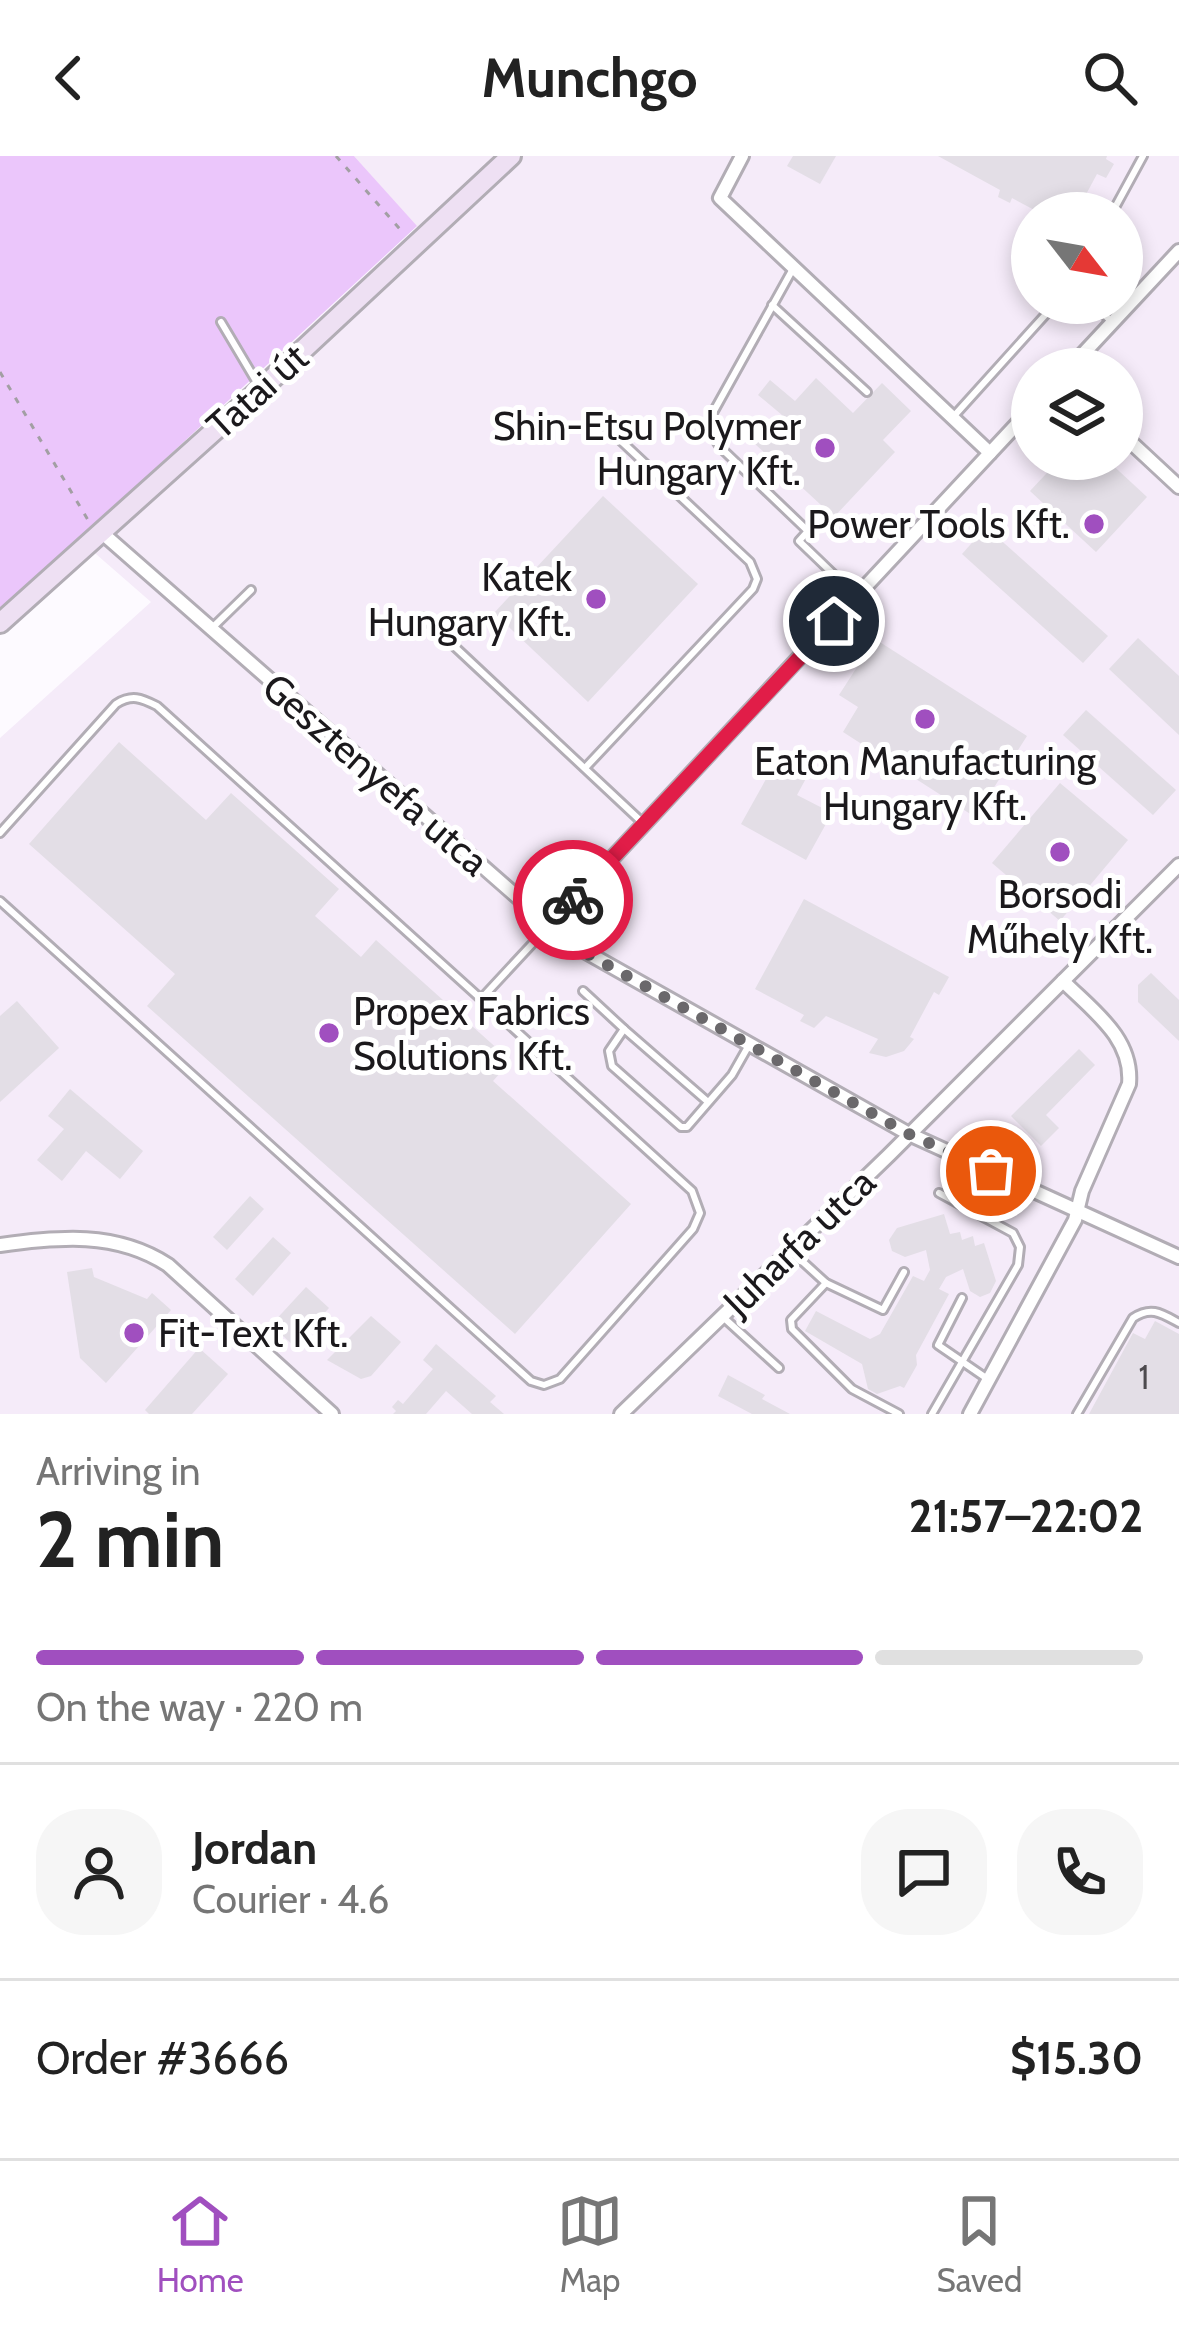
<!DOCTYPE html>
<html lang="en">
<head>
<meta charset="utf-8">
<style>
	:root { --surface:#fff; --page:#f6f6f6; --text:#222; --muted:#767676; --line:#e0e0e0; --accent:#a04fbf }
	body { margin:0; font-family:Cabin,sans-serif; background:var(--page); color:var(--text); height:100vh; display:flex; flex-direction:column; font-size:45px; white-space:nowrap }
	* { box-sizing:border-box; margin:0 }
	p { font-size:39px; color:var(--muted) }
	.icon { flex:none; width:66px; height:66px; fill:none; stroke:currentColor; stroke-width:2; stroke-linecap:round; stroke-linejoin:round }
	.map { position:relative; height:1258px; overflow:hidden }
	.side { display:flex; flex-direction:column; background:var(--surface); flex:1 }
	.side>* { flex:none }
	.needle { width:78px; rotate:121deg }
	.controls { position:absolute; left:1011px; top:36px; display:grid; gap:24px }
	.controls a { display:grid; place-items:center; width:132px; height:132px; border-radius:50%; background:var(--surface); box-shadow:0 6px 18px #0003; font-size:60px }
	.pin { position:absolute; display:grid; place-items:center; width:102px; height:102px; color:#fff; margin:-51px; border:6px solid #fff; border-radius:50%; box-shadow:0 3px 12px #0007 }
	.courier { position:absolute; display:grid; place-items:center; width:120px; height:120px; margin:-60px; border:9px solid #e11d48; border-radius:50%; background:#fff; color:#222; box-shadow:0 3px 15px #0007 }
	.overview em { font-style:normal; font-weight:700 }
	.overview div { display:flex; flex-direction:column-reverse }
	.overview { display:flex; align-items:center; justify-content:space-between; height:204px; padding:0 36px }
	h1 { font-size:78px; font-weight:700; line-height:90px }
	.bar { display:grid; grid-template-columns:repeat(4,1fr); gap:18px 12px; align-content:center; height:144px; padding:0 36px }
	.bar i { height:15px; border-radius:9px; background:var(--line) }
	.bar .current { background:var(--accent) }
	.bar p { grid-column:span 4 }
	.line { display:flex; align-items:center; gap:30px; padding:0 36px; border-top:3px solid var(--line) }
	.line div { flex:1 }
	.round { display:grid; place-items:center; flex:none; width:126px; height:126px; border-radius:48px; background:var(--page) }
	header { display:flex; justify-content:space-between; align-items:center; height:156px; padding:0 36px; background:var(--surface); font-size:54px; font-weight:700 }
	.tab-bar { display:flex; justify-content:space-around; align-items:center; height:168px; border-top:3px solid var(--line); background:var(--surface); font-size:33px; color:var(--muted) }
	.tab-bar a { display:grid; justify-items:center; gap:6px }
	.tab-bar .current { color:var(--accent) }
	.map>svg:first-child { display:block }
	.built { fill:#f5ebf9; fill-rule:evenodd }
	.green { fill:#ebc6fb }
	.building { fill:#e3dee6 }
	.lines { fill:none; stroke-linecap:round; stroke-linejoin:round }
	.lane-casing { stroke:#b2adb5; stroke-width:12 }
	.street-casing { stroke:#b2adb5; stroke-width:18 }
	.secondary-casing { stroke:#b2adb5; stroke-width:24 }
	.path { stroke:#a29fa3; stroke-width:3; stroke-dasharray:6 9; stroke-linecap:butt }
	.lane { stroke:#fff; stroke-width:6 }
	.street { stroke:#fff; stroke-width:12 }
	.secondary { stroke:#eee0f3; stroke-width:18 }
	.done { stroke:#6a686b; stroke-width:12; stroke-dasharray:0 21.6 }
	.route { stroke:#e11d48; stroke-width:15 }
	.poi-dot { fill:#a04fbf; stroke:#fff; stroke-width:4.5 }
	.labels { text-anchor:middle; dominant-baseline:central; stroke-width:10; stroke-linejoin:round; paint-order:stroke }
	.number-label { font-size:33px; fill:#4d4a4e }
	.street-label { font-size:39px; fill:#1b191c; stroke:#fff }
	.poi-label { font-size:39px; fill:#1b191c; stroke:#fff; text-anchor:end }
</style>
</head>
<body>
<header><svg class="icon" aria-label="back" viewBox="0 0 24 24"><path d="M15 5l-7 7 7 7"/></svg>Munchgo<svg class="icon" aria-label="search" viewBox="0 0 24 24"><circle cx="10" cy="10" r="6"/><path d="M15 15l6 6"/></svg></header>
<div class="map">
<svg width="1179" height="1258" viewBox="0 0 1179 1258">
	<rect width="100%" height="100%" fill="#fdfaff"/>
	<!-- built -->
	<path class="built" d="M 354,0 L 1179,0 L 1179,1258 L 0,1258 L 0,582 L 151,446 L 81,385 L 93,371 L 417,71 ZM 1032,57 L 1122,57 L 1122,147 L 1032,147 ZM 1032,213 L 1122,213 L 1122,303 L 1032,303 Z"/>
	<!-- green -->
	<polygon class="green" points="0,0 354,0 417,70 93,370 0,463"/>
	<!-- building -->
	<g class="building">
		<polygon points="793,0 836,0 820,28 787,10"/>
		<polygon points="938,0 1107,0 1106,3 1114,8 1106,22 1097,18 1076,57 1040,57 1012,42 1010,47 998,41 1000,34"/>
		<polygon points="816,222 853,257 882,227 911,255 883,284 895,296 834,361 755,288 782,259 758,239 770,224 795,245"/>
		<polygon points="1060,303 1106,303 1147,341 1096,396 1030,335"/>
		<polygon points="603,340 698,428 588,546 494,457"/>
		<polygon points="986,371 1108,480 1083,507 962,398"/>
		<polygon points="1138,482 1179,520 1179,579 1109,513"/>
		<polygon points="875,483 1027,580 975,661 843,576 858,551 839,539"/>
		<polygon points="1086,554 1176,634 1153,659 1063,579"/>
		<polygon points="119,586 206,664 231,637 339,733 315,760 361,801 376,784 511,905 493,925 631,1048 515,1178 147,850 175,818 29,688"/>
		<polygon points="780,598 810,615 797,639 832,657 806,704 741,668"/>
		<polygon points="1060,627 1128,684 1060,765 992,707"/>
		<polygon points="804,743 949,821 939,839 934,836 910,881 914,883 904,895 886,901 869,897 878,883 826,860 814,872 800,865 804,859 755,833"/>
		<polygon points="1151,817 1179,844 1179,885 1138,846 1138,829"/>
		<polygon points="17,845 59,892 0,946 0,860"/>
		<polygon points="1079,893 1095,909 1046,959 1059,972 1041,990 1011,960"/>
		<polygon points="70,933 143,995 120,1023 86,995 62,1025 37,1004 64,973 48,960"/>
		<polygon points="250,1040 264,1053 227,1094 213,1081"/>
		<polygon points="944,1058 950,1078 960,1076 962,1084 973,1080 975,1090 984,1087 996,1125 990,1137 980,1141 970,1135 963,1113 946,1121 939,1133 949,1138 916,1199 917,1209 904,1232 900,1230 877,1238 868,1233 862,1208 805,1175 816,1155 870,1183 880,1178 913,1120 924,1125 930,1114 926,1094 905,1101 892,1095 889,1084 897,1072"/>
		<polygon points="273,1081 291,1097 253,1140 235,1123"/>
		<polygon points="92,1112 94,1121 147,1143 152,1137 171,1154 106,1227 80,1202 67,1116"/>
		<polygon points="306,1131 329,1152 294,1190 271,1169"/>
		<polygon points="371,1160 401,1186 371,1220 361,1223 327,1204"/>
		<polygon points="1155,1165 1179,1178 1179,1258 1089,1258 1133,1177 1145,1183"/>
		<polygon points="436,1188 496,1240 490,1246 504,1258 472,1258 446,1235 426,1258 393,1258 396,1255 392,1251 398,1244 403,1248 433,1213 423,1204"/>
		<polygon points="199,1192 228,1218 192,1258 149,1258 145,1254"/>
		<polygon points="728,1219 765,1239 762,1243 790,1258 752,1258 718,1240"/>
	</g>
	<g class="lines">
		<!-- lane casing -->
		<g class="lane-casing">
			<g id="lane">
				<polyline points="1112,57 1143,0"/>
				<polyline points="794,111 710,262 710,276 720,291 812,379"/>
				<polyline points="1091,147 1110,164"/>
				<polyline points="772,149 867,236"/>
				<polyline points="221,166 259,230"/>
				<polyline points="954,260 1056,147"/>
				<polyline points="808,375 799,385 854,438"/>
				<polyline points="423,461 644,668"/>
				<polyline points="211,473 251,434"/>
				<polyline points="585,612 753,433 757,423 750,406 603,268"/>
				<path d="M 0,677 L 116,548 C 132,538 141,542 157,550 L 481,843"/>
				<polyline points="0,745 531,1225 544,1229 560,1223 693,1073 700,1057 692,1035 481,843 546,773"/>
				<polyline points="583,835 624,873"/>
				<polyline points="708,946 624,873 609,895 612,910 681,971 687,971 732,919 749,889"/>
				<polyline points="791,1095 826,1127 883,1154 904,1116"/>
				<polyline points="826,1127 791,1164 792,1173 852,1233 899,1258"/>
				<polyline points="962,1142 938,1189 989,1224"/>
				<polyline points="723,1161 779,1212"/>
				<polyline points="932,1258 1018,1109 1020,1091 1013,1077 939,1037"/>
				<path d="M 1077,1258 L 1133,1162 C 1151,1150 1161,1157 1179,1167"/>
			</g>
		</g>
		<!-- street casing -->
		<g class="street-casing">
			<g id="street">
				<polyline points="742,0 720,42 990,297"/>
				<polyline points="1069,213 1179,95"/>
				<polyline points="1122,278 1179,331"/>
				<polyline points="100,375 570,787 909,978 1179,1101"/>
				<polyline points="548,771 1032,252"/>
				<path d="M 0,1089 C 58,1081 116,1075 168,1109 L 332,1258"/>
				<polyline points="621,1258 889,999 1179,709"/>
				<path d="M 970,1258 L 1075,1064 L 1082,1035 L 1129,928 C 1133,882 1093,855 1063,825"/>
			</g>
		</g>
		<!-- secondary casing -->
		<g class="secondary-casing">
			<polyline id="secondary" points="0,467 261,233 511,0"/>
		</g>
		<!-- path -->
		<g class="path">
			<polyline points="336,0 405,79"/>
			<polyline points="0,216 88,364"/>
			<polyline points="971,1046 973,1041 979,1041"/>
			<polyline points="978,1050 985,1028"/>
		</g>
		<!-- lane -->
		<use href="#lane" class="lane"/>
		<!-- street -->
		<use href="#street" class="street"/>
		<!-- secondary -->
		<use href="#secondary" class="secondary"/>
	</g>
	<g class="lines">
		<!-- done -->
		<polyline class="done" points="573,744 548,771 570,788 909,978 991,1015"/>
		<!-- route -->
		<polyline class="route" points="573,744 834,465"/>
	</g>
	<!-- markers -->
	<g class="poi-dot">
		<circle cx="825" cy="292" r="12"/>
		<circle cx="1094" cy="368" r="12"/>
		<circle cx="596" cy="443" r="12"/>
		<circle cx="925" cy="563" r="12"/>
		<circle cx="1060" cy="696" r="12"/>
		<circle cx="329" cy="877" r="12"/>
		<circle cx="134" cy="1177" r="12"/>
	</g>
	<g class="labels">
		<!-- number labels -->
		<g class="number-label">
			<text x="1144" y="1221">1</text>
		</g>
		<!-- street labels -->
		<g class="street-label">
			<text transform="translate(257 235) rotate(-42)">Tatai út</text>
			<text transform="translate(376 618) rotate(41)">Gesztenyefa utca</text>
			<text transform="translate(799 1086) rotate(-44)">Juharfa utca</text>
		</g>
		<!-- poi labels -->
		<g class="poi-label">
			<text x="801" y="270">Shin-Etsu Polymer<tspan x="801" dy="45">Hungary Kft.</tspan></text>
			<text x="1070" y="368">Power Tools Kft.</text>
			<text x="572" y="421">Katek<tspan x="572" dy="45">Hungary Kft.</tspan></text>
			<text x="925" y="605" text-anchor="middle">Eaton Manufacturing<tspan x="925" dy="45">Hungary Kft.</tspan></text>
			<text x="1060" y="738" text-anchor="middle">Borsodi<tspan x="1060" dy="45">Műhely Kft.</tspan></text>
			<text x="353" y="855" text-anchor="start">Propex Fabrics<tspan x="353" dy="45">Solutions Kft.</tspan></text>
			<text x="158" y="1177" text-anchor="start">Fit-Text Kft.</text>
		</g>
	</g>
</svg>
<div class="controls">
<a><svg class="needle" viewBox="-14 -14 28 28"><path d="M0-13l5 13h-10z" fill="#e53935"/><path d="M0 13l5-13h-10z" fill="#767676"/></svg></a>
<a><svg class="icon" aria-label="layers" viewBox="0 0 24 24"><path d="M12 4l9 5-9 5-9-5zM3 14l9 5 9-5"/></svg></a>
</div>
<div class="pin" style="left:991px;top:1015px;background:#ea580c"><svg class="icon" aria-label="bag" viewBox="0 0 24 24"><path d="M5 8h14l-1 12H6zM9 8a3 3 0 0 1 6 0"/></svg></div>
<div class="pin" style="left:834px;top:465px;background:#1f2937"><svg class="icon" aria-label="home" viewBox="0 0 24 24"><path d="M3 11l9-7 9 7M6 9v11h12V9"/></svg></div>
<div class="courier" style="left:573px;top:744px"><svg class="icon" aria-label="bike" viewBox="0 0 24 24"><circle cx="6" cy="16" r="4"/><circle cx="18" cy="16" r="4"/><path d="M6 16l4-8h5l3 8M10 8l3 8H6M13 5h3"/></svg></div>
</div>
<section class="side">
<div class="overview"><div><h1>2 min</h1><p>Arriving in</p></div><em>21:57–22:02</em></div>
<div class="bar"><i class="current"></i><i class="current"></i><i class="current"></i><i></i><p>On the way · 220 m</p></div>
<div class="line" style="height:216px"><a class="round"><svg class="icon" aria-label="person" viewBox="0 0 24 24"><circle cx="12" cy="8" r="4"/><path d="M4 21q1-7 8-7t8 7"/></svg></a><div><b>Jordan</b><p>Courier · 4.6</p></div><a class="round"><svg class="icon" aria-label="chat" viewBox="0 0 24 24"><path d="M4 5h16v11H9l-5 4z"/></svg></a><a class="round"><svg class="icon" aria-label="phone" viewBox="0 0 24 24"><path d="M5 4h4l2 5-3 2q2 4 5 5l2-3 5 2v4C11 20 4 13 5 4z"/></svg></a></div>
<div class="line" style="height:156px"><div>Order #3666</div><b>$15.30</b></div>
</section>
<nav class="tab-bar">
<a class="current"><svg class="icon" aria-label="home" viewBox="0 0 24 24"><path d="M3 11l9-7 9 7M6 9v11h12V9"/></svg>Home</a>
<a><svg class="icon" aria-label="map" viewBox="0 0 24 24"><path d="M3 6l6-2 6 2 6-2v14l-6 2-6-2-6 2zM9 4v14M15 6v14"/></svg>Map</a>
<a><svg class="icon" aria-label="saved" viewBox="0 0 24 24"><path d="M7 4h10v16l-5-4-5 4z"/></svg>Saved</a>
</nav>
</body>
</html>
